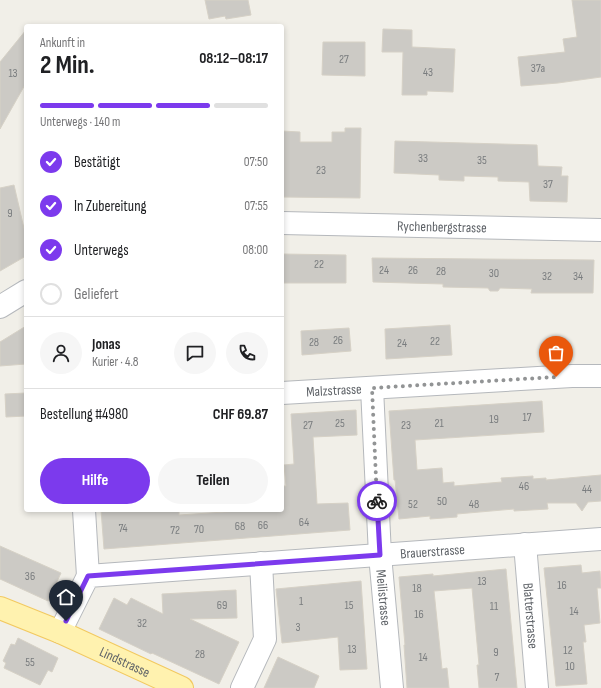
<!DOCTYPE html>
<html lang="de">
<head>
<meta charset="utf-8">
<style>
	:root { --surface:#fff; --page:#f6f6f6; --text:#202124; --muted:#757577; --line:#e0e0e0; --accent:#7c3aed }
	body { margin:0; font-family:"Sofia Sans Condensed",sans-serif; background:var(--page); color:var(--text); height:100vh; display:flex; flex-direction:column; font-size:15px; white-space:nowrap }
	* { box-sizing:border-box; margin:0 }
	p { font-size:13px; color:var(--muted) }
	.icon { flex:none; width:22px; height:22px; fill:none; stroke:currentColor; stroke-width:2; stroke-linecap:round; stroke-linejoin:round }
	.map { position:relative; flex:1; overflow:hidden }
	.drawer { position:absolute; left:24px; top:24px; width:260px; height:488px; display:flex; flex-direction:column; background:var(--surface); border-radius:4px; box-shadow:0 2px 6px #0003 }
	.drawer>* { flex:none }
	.pin { position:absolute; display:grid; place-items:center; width:34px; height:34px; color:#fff; margin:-41px -17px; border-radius:50% 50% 50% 0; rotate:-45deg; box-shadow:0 0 4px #0007 }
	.pin .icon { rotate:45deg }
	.courier { position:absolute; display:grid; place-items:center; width:40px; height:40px; margin:-20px; border:3px solid #7c3aed; border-radius:50%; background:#fff; color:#222; box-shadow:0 1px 5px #0007 }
	.headline em { font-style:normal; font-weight:700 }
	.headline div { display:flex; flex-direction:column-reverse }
	.headline { display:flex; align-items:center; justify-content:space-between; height:68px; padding:0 16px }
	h1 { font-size:26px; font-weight:700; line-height:30px }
	.bar { display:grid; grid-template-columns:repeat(4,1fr); gap:6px 4px; align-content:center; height:48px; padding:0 16px }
	.bar i { height:5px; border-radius:3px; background:var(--line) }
	.bar .current { background:var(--accent) }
	.bar p { grid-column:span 4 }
	.line { display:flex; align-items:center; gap:10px; padding:0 16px; border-top:1px solid var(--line) }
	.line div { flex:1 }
	.round { display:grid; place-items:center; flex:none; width:42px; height:42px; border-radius:21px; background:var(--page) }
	ol { padding:0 16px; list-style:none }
	li { display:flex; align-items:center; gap:12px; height:44px }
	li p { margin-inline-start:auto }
	li .icon { padding:4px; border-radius:50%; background:var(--accent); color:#fff; stroke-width:4 }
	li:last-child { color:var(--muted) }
	li i { width:22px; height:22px; border:2px solid var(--line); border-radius:50% }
	.primary-button { display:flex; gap:8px; margin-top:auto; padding:8px 16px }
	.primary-button a { flex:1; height:46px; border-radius:24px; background:var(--accent); color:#fff; font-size:16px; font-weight:700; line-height:46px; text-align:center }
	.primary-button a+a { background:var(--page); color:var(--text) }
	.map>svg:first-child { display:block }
	.building { fill:#cccac5; stroke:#d6d1c6 }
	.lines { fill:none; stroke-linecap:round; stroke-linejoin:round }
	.minor-casing { stroke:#b5b8bc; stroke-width:24 }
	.major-casing { stroke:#f2c960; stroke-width:24 }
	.minor { stroke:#fff; stroke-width:22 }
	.major { stroke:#fff2af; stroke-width:22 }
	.done { stroke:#929495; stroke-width:4; stroke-dasharray:0 7.2 }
	.route { stroke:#7c3aed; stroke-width:5 }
	.labels { text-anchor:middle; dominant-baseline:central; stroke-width:3; stroke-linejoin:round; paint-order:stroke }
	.number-label { font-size:12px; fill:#7a7d7f }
	.street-label { font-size:14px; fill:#5f6368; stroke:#fff }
</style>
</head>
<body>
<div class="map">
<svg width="601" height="688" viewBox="0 0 601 688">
	<rect width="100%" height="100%" fill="#f1efe8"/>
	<!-- building -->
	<g class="building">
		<polygon points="205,0 248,0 251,15 226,19 225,16 209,19"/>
		<polygon points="572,0 601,0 601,77 558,83 521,86 518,57 565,52 563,39 577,37"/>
		<polygon points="383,29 412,30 412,47 455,49 453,92 427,91 427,95 402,95 403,52 382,52"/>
		<polygon points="26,30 26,83 0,129 0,62"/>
		<polygon points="323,42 365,42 365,76 322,75"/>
		<polygon points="345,128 361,128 360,198 282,197 282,131 300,132 300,142 332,142 332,132 345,132"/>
		<polygon points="395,141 537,145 538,166 562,167 561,176 568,176 567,202 530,201 529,182 498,181 498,177 464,176 464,181 439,180 439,175 394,173"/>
		<polygon points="14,185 26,237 26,256 0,271 0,188"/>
		<polygon points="282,254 346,255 346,283 283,283"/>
		<polygon points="372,258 594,260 593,293 531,293 532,289 500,288 498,291 490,291 488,288 443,287 443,284 373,282"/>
		<polygon points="450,325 452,355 386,359 385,329"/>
		<polygon points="26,326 26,364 0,366 0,342"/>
		<polygon points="349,328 351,351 302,355 301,331"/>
		<polygon points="26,393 26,416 6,417 5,394"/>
		<polygon points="542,401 544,432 415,440 417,470 442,468 443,483 454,482 454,486 502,482 501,478 533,476 533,479 546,478 546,480 601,475 601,501 588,502 582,511 576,503 547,503 548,509 514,511 514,509 457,514 457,517 430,519 430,516 399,519 395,480 394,480 389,411"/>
		<polygon points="356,410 357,435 313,437 317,504 348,503 350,530 104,549 101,510 179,510 179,515 255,510 282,510 282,486 286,486 284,465 294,464 291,414"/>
		<polygon points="0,546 61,573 48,601 0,579"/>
		<polygon points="581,565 582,573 600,571 601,588 597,588 600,623 584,625 586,642 583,642 587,684 556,686 544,568"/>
		<polygon points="506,569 517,688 479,688 477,665 479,665 472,588 434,591 442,669 447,668 449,688 407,688 404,645 405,645 399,577 433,574 433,576"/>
		<polygon points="361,581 367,669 340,670 338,637 282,643 276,589"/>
		<polygon points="236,590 237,618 190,619 239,642 219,684 152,653 151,654 99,629 114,598 127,605 131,598 163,614 162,594"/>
		<polygon points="18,638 58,658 52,672 48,670 40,685 4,668 6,663 3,661 11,644 15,645"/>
		<polygon points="278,657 319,676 314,688 264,688"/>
	</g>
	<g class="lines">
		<!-- minor casing -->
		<g class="minor-casing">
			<g id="minor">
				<path id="s1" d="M 282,223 L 601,230"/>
				<polyline points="0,307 26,291"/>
				<path id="s2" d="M 372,388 L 380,555 L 392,688"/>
				<path id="s3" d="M 282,393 L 572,376 L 601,376"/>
				<polyline points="84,510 88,576"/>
				<path id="s4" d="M 525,544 L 537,688"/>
				<path id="s5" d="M 60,632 L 88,576 L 601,539"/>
				<polyline points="242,688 265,639 261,563"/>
			</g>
		</g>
		<!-- major casing -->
		<g class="major-casing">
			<g id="major">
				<path id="s6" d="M 0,608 L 60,632 L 182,688"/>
			</g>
		</g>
		<!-- minor -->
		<use href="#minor" class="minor"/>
		<!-- major -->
		<use href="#major" class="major"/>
	</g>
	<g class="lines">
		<!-- done -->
		<polyline class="done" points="377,501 372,388 556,377"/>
		<!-- route -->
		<polyline class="route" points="66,621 88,576 380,555 377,501"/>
	</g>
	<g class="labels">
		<!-- number labels -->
		<g class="number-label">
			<text x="344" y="59">27</text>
			<text x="538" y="68">37a</text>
			<text x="428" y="72">43</text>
			<text x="13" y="73">13</text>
			<text x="423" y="158">33</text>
			<text x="482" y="160">35</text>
			<text x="321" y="170">23</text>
			<text x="548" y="184">37</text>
			<text x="10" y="213">9</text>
			<text x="319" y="264">22</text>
			<text x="384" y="270">24</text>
			<text x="413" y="270">26</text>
			<text x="441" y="271">28</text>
			<text x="494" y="273">30</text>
			<text x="547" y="276">32</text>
			<text x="578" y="276">34</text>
			<text x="338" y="340">26</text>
			<text x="435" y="341">22</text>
			<text x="314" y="342">28</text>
			<text x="402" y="343">24</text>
			<text x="527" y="417">17</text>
			<text x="494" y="419">19</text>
			<text x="340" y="423">25</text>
			<text x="439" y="423">21</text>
			<text x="308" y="425">27</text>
			<text x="406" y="425">23</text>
			<text x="524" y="486">46</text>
			<text x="587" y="489">44</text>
			<text x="442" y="501">50</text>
			<text x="413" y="504">52</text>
			<text x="474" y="504">48</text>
			<text x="304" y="522">64</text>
			<text x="263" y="525">66</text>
			<text x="240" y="526">68</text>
			<text x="123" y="528">74</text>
			<text x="199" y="529">70</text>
			<text x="175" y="530">72</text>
			<text x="30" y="576">36</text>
			<text x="482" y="581">13</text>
			<text x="562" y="585">16</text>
			<text x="417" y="588">18</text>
			<text x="301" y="601">1</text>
			<text x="222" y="605">69</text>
			<text x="349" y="605">15</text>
			<text x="494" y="606">11</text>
			<text x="574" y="611">14</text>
			<text x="419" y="614">16</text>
			<text x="142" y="623">32</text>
			<text x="298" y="627">3</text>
			<text x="352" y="649">13</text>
			<text x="568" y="650">12</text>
			<text x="496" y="652">9</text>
			<text x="200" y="654">28</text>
			<text x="423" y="657">14</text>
			<text x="30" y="662">55</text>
			<text x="570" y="666">10</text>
			<text x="497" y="677">7</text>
		</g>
		<!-- street labels -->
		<g class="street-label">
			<text stroke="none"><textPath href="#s1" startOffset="160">Rychenbergstrasse</textPath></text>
			<text stroke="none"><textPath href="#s3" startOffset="52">Malzstrasse</textPath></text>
			<text stroke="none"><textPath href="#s5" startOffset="408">Brauerstrasse</textPath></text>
			<text stroke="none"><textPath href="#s2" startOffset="210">Meilistrasse</textPath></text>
			<text stroke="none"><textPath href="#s4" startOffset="72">Blatterstrasse</textPath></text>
			<text stroke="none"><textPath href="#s6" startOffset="136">Lindstrasse</textPath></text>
		</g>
	</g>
</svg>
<div class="pin" style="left:556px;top:377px;background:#ea580c"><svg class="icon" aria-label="bag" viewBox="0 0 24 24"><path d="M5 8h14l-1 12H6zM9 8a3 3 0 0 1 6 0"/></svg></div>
<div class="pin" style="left:66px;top:621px;background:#1f2937"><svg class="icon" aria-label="home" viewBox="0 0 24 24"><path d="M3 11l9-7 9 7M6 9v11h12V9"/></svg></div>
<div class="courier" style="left:377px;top:501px"><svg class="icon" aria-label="bike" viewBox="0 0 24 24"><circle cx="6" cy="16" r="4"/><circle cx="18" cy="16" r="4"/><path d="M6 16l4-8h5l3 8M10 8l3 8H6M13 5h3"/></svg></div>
<section class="drawer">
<div class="headline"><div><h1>2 Min.</h1><p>Ankunft in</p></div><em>08:12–08:17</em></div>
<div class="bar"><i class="current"></i><i class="current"></i><i class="current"></i><i></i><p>Unterwegs · 140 m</p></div>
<ol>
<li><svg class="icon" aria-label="check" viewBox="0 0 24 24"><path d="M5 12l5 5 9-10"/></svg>Bestätigt<p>07:50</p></li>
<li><svg class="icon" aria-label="check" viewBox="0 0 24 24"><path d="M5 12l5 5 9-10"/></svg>In Zubereitung<p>07:55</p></li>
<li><svg class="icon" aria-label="check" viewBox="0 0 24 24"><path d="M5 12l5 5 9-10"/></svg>Unterwegs<p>08:00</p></li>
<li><i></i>Geliefert</li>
</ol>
<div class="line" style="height:72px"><a class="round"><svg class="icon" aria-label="person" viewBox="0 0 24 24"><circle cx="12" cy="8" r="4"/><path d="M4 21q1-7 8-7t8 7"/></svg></a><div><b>Jonas</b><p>Kurier · 4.8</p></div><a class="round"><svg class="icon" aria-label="chat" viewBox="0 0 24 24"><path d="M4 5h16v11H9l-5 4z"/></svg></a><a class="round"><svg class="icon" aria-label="phone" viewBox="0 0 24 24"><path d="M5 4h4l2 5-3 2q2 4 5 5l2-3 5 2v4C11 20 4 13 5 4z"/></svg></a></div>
<div class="line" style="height:52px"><div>Bestellung #4980</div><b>CHF 69.87</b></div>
<div class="primary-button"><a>Hilfe</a><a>Teilen</a></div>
</section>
</div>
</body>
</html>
